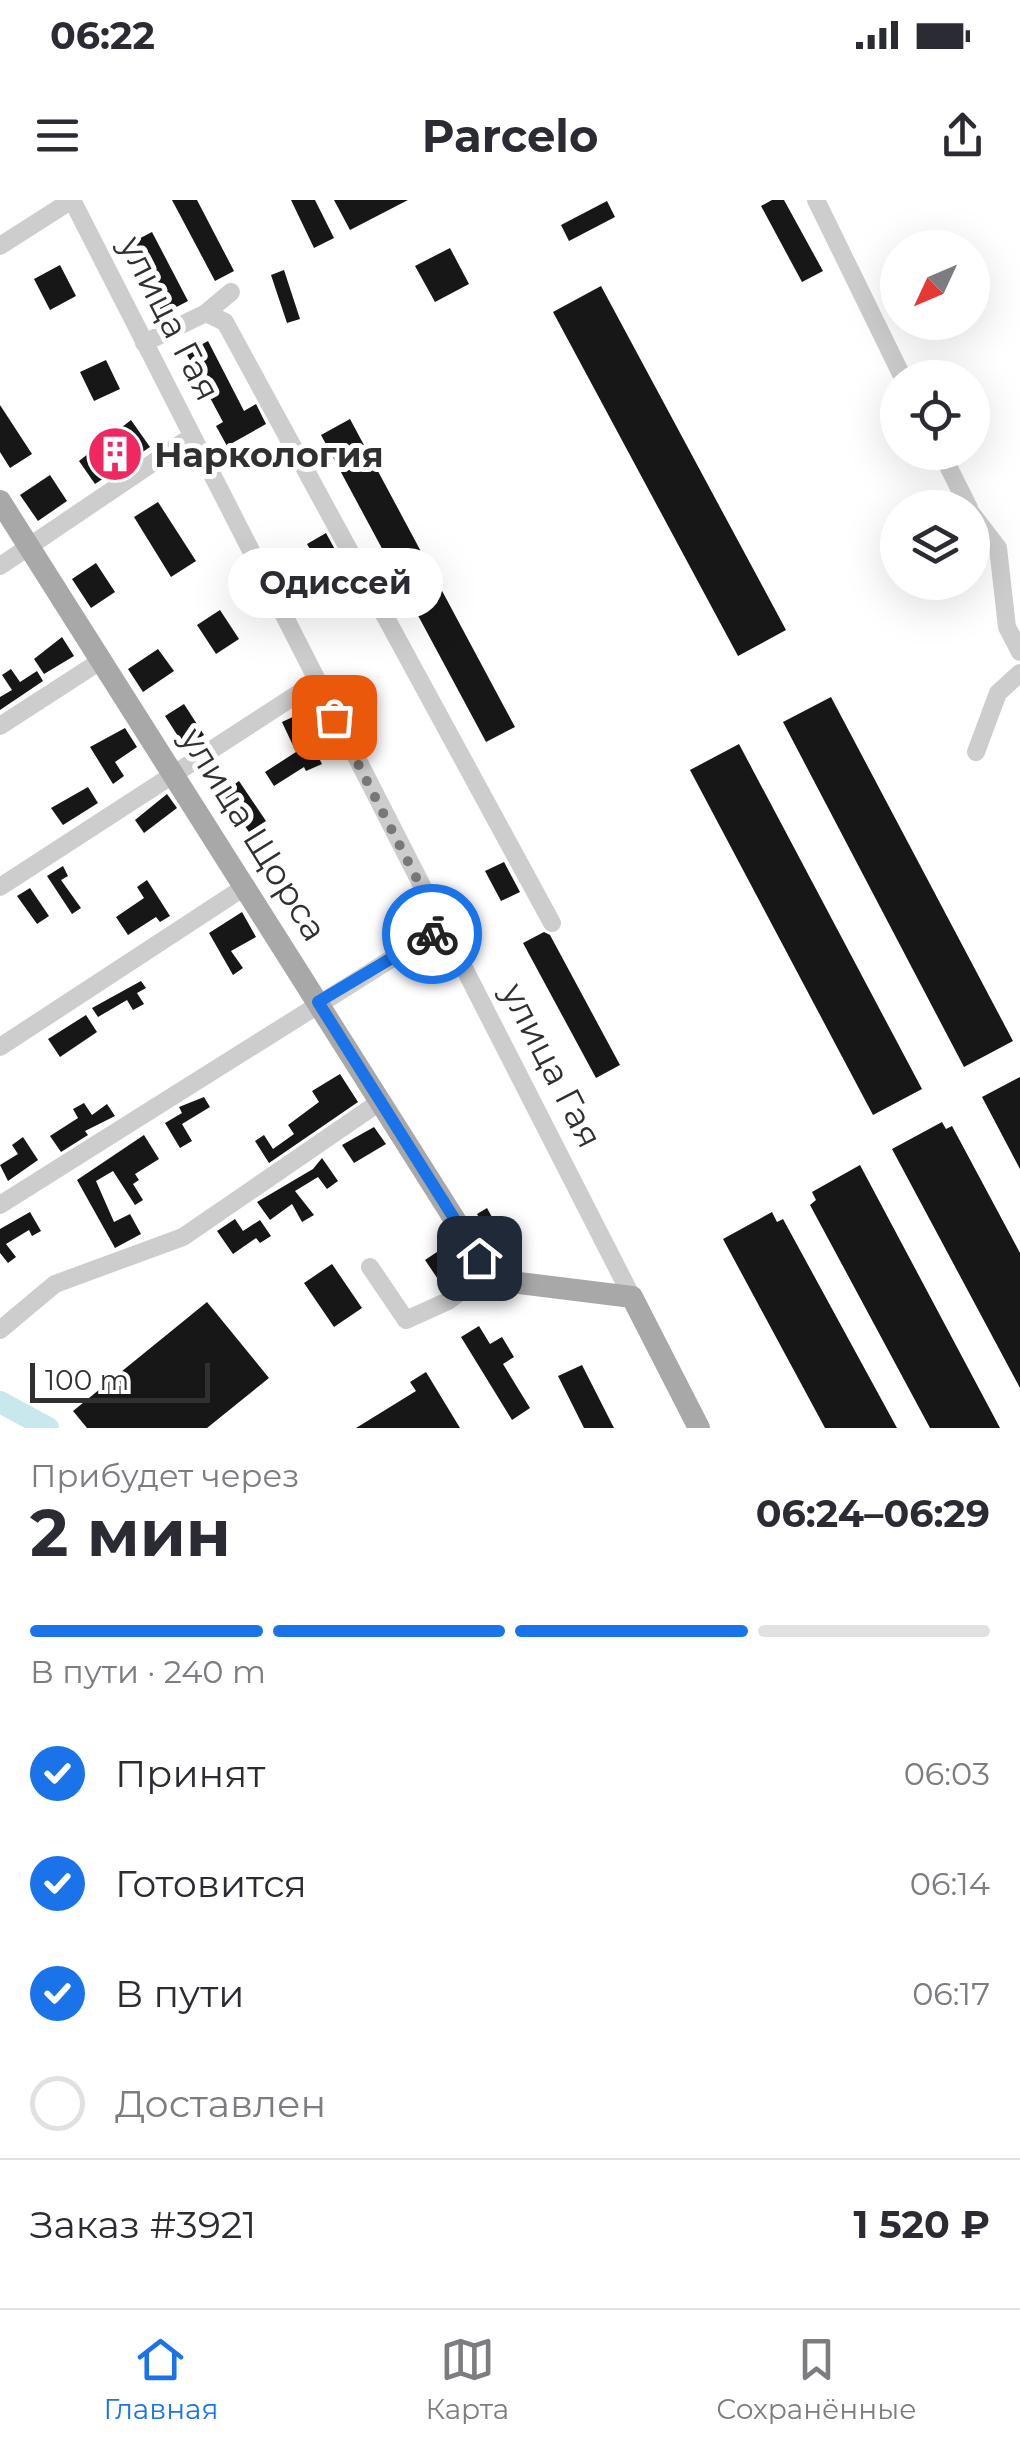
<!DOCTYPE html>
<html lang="ru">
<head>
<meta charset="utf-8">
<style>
	:root { --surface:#fff; --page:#f2f2f3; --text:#2b2b33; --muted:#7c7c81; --line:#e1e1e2; --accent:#1a73e8 }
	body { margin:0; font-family:Montserrat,sans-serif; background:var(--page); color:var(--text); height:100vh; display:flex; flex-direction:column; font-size:38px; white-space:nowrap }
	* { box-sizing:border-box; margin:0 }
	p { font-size:32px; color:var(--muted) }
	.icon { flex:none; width:55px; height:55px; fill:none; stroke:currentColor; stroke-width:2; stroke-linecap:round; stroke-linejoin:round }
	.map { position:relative; height:1228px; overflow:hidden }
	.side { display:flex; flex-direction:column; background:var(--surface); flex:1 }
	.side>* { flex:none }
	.needle { width:65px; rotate:226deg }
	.controls { position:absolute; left:880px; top:30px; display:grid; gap:20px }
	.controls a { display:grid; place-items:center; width:110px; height:110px; border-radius:50%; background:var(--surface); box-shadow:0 10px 40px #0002; font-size:50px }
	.scale { position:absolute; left:30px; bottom:25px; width:180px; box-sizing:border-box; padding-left:10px; border:5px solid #303030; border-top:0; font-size:28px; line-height:35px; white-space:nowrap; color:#303030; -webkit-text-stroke:8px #fff; paint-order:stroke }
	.pin { position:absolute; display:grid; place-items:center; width:85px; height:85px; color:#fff; margin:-42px; border-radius:20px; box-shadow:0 5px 15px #0006 }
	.courier { position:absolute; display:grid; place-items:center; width:100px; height:100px; margin:-50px; border:8px solid #1a73e8; border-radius:50%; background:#fff; color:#222; box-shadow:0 2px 12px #0007 }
	.bubble { position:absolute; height:70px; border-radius:35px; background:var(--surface); box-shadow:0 10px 40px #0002; font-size:32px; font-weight:700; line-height:70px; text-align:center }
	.overview em { font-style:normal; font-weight:700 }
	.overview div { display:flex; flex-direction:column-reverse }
	.overview { display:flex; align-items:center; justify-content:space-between; height:170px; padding:0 30px }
	h1 { font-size:65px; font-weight:700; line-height:75px }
	.bar { display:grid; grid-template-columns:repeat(4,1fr); gap:15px 10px; align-content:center; height:120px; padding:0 30px }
	.bar i { height:12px; border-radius:8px; background:var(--line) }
	.bar .selected { background:var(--accent) }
	.bar p { grid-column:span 4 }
	.line { display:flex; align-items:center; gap:25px; padding:0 30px; border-top:2px solid var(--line) }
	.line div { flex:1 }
	ol { padding:0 30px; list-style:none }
	li { display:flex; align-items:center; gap:30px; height:110px }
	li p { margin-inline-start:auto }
	li .icon { padding:10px; border-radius:50%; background:var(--accent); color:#fff; stroke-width:4 }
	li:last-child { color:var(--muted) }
	li i { width:55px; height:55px; border:5px solid var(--line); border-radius:50% }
	.status { display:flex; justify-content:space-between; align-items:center; height:70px; padding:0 50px; background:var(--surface); direction:ltr }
	.status svg { height:28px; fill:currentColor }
	header { display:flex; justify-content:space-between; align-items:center; height:130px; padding:0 30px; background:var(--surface); font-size:45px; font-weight:700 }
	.tab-bar { display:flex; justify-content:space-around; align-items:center; height:140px; border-top:2px solid var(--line); background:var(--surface); font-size:28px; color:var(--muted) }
	.tab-bar a { display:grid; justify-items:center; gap:5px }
	.tab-bar .selected { color:var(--accent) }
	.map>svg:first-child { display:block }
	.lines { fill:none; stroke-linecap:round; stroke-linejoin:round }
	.river { stroke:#c8e8ee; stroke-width:22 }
	.building { fill:#171717 }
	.minor { stroke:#cdcdcd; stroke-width:18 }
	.major { stroke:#a8a8a8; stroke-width:22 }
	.done { stroke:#787878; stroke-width:10; stroke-dasharray:0 18 }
	.route { stroke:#1a73e8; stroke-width:12 }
	.labels { text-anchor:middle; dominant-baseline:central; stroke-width:10; stroke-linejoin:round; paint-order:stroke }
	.street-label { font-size:35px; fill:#303030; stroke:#fff }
	.poi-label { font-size:35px; font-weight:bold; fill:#303030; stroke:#fff; text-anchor:start }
</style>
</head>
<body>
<div class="status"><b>06:22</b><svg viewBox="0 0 49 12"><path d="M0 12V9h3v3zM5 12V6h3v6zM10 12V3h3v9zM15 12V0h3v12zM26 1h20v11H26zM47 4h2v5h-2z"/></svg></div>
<header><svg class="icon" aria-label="menu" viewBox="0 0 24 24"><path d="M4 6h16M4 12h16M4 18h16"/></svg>Parcelo<svg class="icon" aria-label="share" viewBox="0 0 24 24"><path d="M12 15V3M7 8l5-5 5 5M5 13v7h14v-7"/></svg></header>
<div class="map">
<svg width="1020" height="1228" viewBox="0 0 1020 1228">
	<rect width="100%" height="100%" fill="#fff"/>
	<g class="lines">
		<!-- river -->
		<polyline class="river" points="0,1202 48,1228"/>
	</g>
	<!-- building -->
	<g class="building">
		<polygon points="172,0 197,0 234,71 215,81"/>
		<polygon points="291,0 315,0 334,38 314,48"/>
		<polygon points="334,0 408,0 350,30"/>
		<polygon points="772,0 784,0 823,71 802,82 761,6"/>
		<polygon points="607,1 615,17 569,41 561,25"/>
		<polygon points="152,32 188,101 163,114 127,45"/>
		<polygon points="450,48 469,84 435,102 415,66"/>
		<polygon points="60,65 76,96 50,110 34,79"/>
		<polygon points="284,70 300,119 287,123 271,75"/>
		<polygon points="601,86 786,430 738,456 553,112"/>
		<polygon points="208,141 244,211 256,204 266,224 227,246 216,226 223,222 186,153"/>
		<polygon points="106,160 120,189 94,201 80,172"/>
		<polygon points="0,205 32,254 10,268 0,252"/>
		<polygon points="350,219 515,527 486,542 321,235"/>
		<polygon points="131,220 150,247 95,284 79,261"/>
		<polygon points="50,275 67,301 38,321 20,295"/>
		<polygon points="158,302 196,361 171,377 134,317"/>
		<polygon points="326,333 346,370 328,380 307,344"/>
		<polygon points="96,363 115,392 91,408 72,379"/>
		<polygon points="220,410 239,439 216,454 197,425"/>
		<polygon points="62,437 74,456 44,474 34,459"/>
		<polygon points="158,449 174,471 143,492 128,469"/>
		<polygon points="11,469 20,482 37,471 43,481 0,510 0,497 12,490 2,475"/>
		<polygon points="831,497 1013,841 964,867 783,522"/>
		<polygon points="184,504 204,535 185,547 165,516"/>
		<polygon points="297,515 322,564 306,571 304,567 274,586 265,572 296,552 282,522"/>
		<polygon points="125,528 137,547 115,562 124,576 113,584 90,547"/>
		<polygon points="739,544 922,889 873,915 690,570"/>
		<polygon points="239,581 266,621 249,632 222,593"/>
		<polygon points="88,587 98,603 63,625 51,608"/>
		<polygon points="167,594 177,608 144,633 135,620"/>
		<polygon points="504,662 520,692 501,701 485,671"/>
		<polygon points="63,666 68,676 61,680 81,708 72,714 47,676"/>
		<polygon points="147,680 170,716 160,722 156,717 128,735 116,717 144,698 137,687"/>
		<polygon points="30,688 49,716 37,724 17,696"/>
		<polygon points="242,712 256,737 231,751 243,768 233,775 209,733"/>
		<polygon points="544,732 550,735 620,865 596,878 523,743"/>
		<polygon points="141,781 146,788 137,793 144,804 133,810 127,800 98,817 92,808"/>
		<polygon points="86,815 97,832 60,857 48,839"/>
		<polygon points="340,874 358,902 269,963 255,941 264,935 273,949 294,934 288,925 319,902 312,891"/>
		<polygon points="1020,877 1020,969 982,897"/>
		<polygon points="204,897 210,907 182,924 192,941 180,948 165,923 182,913 179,907"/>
		<polygon points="84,903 92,915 107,904 115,916 85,931 88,935 61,952 50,936 78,918 73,909"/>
		<polygon points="942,922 946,929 952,926 1020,1053 1020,1188 892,949"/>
		<polygon points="374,927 386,944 354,963 342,945"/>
		<polygon points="144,935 159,959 135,974 139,980 133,984 143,1000 135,1005 113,971 96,981 114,1022 130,1014 141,1034 115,1048 77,980"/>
		<polygon points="23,937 38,960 8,981 0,965 18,954 12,945"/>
		<polygon points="322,958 338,981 327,989 318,977 295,991 314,1015 302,1022 292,1004 270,1020 257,1002 313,969"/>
		<polygon points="860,965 1000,1228 930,1228 810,1005 816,1000 812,992"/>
		<polygon points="487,1008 511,1052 501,1058 477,1014"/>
		<polygon points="30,1012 41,1031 32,1036 29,1030 6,1044 16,1057 8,1063 0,1053 0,1029"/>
		<polygon points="772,1012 777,1022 783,1019 897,1228 825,1228 723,1039"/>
		<polygon points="235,1019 243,1031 260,1020 271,1036 260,1043 256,1038 233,1054 217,1031"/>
		<polygon points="443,1048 462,1075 444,1088 425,1060"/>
		<polygon points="332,1064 362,1108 334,1127 304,1083"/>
		<polygon points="207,1102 269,1178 207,1228 87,1228 73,1211"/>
		<polygon points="479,1126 490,1144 502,1137 514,1157 503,1164 530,1208 512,1220 461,1137"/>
		<polygon points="582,1165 614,1228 584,1228 558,1176"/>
		<polygon points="426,1172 460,1228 356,1228 416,1191 410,1182"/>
	</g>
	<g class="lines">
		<!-- minor -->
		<g class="minor">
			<polyline points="72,0 632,1097"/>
			<polyline points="816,0 903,178"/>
			<polyline points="0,46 72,0"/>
			<polyline points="206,113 231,92"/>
			<polyline points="144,143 206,113 225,122 552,723"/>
			<polyline points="941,252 969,308"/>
			<polyline points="972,314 998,348 1007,427 1020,452"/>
			<polyline points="0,366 191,237"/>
			<polyline points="0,526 102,460"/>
			<polyline points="976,552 998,493 1020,473"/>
			<polyline points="0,687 316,482"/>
			<polyline points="0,847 246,686"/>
			<polyline points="0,1005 442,727"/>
			<polyline points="370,1067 406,1120 448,1101 491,1069"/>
			<polyline points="0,1130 55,1084 183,1037 381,901"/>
		</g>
		<!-- major -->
		<polyline class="major" points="0,301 479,1058 503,1081 632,1097 699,1228"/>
	</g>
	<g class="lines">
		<!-- done -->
		<polyline class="done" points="334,517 442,728 432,734"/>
		<!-- route -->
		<polyline class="route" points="432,734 318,802 479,1058"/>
	</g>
	<!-- icons -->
	<defs>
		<g id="building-disc" transform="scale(2.875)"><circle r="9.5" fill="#f02862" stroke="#fff"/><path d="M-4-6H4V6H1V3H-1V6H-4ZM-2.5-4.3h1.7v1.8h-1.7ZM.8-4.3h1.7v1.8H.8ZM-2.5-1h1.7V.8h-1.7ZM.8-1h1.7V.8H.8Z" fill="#fff"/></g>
	</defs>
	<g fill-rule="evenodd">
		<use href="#building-disc" x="115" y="254"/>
	</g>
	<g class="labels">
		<!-- street labels -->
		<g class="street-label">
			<text transform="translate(170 118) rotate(63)">улица Гая</text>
			<text transform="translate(254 634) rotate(58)">улица Щорса</text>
			<text transform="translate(552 865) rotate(63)">улица Гая</text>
		</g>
		<!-- poi labels -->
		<g class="poi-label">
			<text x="154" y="254">Наркология</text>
		</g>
	</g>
</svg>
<div class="controls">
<a><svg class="needle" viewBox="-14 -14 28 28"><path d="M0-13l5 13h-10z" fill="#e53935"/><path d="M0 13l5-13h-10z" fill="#7c7c81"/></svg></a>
<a><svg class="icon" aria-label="locate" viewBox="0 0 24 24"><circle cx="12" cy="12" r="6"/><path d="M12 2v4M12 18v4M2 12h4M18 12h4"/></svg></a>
<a><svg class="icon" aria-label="layers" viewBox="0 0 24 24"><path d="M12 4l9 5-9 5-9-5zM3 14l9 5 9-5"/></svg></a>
</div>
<div class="scale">100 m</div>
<div class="pin" style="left:334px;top:517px;background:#ea580c"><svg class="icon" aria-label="bag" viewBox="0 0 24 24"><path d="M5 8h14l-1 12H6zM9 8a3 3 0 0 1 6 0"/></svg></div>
<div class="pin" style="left:479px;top:1058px;background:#1f2937"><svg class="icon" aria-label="home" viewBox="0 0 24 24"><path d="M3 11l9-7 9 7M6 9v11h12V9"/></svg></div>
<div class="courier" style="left:432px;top:734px"><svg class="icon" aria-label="bike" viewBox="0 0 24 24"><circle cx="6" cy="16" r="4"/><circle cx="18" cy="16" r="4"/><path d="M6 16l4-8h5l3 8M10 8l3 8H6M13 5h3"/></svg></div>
<div class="bubble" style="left:228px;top:348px;width:215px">Одиссей</div>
</div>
<section class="side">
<div class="overview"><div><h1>2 мин</h1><p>Прибудет через</p></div><em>06:24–06:29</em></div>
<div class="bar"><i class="selected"></i><i class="selected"></i><i class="selected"></i><i></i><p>В пути · 240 m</p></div>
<ol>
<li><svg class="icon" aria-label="check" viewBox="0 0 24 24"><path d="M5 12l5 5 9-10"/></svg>Принят<p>06:03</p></li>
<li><svg class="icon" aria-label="check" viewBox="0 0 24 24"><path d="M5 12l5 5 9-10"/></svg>Готовится<p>06:14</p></li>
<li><svg class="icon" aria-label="check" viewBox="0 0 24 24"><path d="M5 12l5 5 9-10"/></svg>В пути<p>06:17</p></li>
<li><i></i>Доставлен</li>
</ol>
<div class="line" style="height:130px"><div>Заказ #3921</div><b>1 520 ₽</b></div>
</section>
<nav class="tab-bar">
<a class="selected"><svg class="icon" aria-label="home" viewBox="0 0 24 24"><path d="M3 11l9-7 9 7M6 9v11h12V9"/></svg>Главная</a>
<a><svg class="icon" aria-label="map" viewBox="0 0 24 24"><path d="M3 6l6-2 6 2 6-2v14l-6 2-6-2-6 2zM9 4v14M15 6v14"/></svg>Карта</a>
<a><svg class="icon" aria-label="saved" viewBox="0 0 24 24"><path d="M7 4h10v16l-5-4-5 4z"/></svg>Сохранённые</a>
</nav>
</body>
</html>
